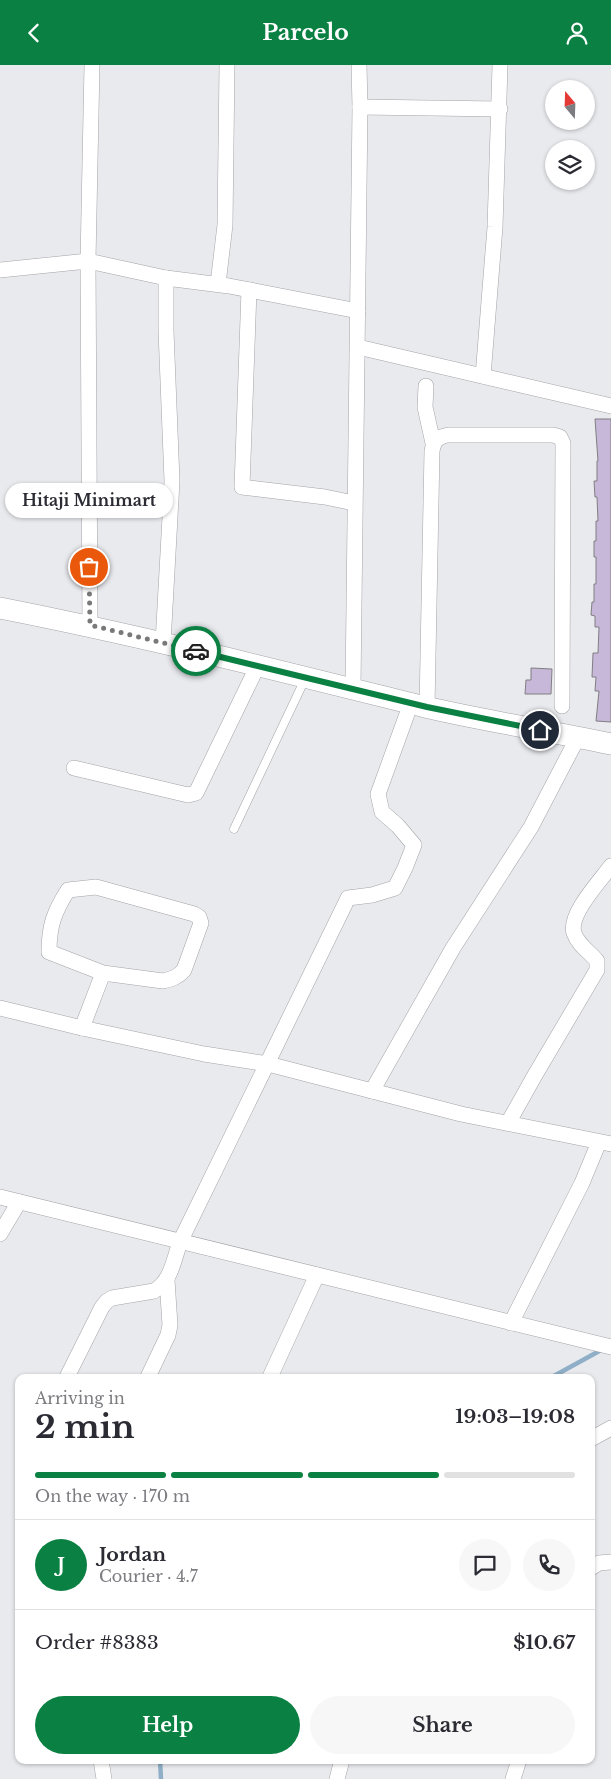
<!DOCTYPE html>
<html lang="en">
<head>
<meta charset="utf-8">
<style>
	:root { --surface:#fff; --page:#f7f7f7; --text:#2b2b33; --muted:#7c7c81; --line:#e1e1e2; --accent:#0b8043 }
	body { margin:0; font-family:"Libre Baskerville",serif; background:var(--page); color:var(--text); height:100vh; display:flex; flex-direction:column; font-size:19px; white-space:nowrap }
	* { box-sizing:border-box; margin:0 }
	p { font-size:16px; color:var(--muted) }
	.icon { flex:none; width:28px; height:28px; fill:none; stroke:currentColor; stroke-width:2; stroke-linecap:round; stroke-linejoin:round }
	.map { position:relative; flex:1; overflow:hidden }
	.side { position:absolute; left:15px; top:1309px; width:580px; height:390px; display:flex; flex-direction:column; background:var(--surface); border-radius:10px; box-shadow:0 1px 4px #0004 }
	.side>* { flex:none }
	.needle { width:32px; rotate:341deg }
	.buttons { position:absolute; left:545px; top:15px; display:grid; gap:10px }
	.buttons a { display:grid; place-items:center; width:50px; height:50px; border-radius:50%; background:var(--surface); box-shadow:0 1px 4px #0004; font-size:25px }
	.pin { position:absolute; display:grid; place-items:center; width:42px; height:42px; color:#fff; margin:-21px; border:2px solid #fff; border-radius:50%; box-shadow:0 1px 5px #0007 }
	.courier { position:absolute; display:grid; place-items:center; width:50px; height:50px; margin:-25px; border:4px solid #0b8043; border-radius:50%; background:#fff; color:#222; box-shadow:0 1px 6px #0007 }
	.bubble { position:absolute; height:35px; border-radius:18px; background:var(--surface); box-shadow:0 1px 4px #0004; font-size:16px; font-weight:700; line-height:35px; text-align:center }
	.overview em { font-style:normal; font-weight:700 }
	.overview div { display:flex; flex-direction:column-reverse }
	.overview { display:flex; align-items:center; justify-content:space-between; height:85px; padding:0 20px }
	h1 { font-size:32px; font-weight:700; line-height:38px }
	.bar { display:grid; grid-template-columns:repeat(4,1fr); gap:8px 5px; align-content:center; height:60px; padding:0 20px }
	.bar i { height:6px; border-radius:4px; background:var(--line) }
	.bar .active { background:var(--accent) }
	.bar p { grid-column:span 4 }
	.line { display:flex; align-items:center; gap:12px; padding:0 20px; border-top:1px solid var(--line) }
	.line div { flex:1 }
	.round { display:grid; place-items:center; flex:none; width:52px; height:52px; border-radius:26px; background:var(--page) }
	.primary-button { display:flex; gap:10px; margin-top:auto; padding:10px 20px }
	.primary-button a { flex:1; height:58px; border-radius:30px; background:var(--accent); color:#fff; font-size:20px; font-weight:700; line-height:58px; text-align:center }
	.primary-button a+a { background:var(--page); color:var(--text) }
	header { display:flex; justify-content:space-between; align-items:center; height:65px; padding:0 20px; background:var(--accent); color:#fff; font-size:22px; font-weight:700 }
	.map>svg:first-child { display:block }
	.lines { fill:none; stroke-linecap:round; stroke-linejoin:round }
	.stream { stroke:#8eafc7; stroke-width:4.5 }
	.building { fill:#c7b7d9; stroke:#807f82 }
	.lane-casing { stroke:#a4a4a8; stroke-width:9 }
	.street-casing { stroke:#a4a4a8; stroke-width:16 }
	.secondary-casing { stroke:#a4a4a8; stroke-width:22 }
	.lane { stroke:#fff; stroke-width:8 }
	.street { stroke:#fff; stroke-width:15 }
	.secondary { stroke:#fff; stroke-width:21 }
	.done { stroke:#79797b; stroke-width:5; stroke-dasharray:0 9 }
	.route { stroke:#0b8043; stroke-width:6 }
</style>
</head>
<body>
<header><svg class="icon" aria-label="back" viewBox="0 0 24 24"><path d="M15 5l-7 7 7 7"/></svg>Parcelo<svg class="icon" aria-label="person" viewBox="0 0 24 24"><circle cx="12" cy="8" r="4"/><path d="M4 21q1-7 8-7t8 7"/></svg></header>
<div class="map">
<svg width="611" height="1714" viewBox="0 0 611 1714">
	<rect width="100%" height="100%" fill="#e9eaee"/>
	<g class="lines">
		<!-- stream -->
		<g class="stream">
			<polyline points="552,1312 603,1284"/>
			<polyline points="160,1695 161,1714"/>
		</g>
	</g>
	<!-- building -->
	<g class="building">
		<polygon points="595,354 611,354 611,657 596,656 599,626 595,626 596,612 592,612 593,588 598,588 599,562 595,562 595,551 591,550 592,537 594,537 594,519 596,519 596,492 594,492 594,476 596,476 596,456 598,456 597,432 595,432 594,416 597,416 597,396 598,396"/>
		<polygon points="531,603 552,604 551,629 525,629 526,615 531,615"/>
	</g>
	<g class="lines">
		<!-- lane casing -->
		<g class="lane-casing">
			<polyline id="lane" points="234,764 305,614"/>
		</g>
		<!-- street casing -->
		<g class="street-casing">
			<g id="street">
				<polyline points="360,42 500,44"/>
				<polyline points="0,205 88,196 166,213 229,221 358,246"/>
				<polyline points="218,219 225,160 227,0"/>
				<polyline points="249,225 242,422 325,432 354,438"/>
				<polyline points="358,282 611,341"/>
				<polyline points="483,311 495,162 500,0"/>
				<polyline points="426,321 425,342 433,378"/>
				<polyline points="90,560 88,196 92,0"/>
				<polyline points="163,578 172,416 166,266 166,213"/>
				<polyline points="353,623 360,42 359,0"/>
				<path d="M 427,642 L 432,386 C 434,375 438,372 448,370 L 553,370 L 560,372 L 563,378 L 562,641"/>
				<polyline points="74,703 188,730 196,728 258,600"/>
				<polyline points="0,943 82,963 204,989 268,999 461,1049 611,1079"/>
				<path d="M 82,963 L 103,908 L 49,887 C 49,861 54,847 68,825 L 96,822 L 194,849 L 199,852 L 201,858 L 184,905 C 178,912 172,914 163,916 L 103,908"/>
				<polyline points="372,1026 453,883 531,762 578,672"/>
				<path d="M 508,1058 L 535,1010 L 597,905 L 597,896 C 590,887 578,880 574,868 C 568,850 600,816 611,801"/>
				<polyline points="0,1132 611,1282"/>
				<polyline points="0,1169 19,1137"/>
				<polyline points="511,1258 582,1118 599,1077"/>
				<path d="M 67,1312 L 102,1242 L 107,1236 L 112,1233 L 154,1226 C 171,1217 174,1194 180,1177 L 348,833 L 372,830 L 395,823 L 405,803 L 414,780 L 398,761 L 382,747 L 378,729 L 411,638"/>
				<polyline points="148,1312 168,1270 170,1260 167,1215"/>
				<polyline points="270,1312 317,1210"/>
				<polyline points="591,1374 611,1363"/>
				<polyline points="591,1503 599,1498 611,1497"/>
				<polyline points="101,1695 104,1714"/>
				<polyline points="337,1714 342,1695"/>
				<polyline points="513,1714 519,1695"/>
			</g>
		</g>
		<!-- secondary casing -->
		<g class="secondary-casing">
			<path id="secondary" d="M 0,543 C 143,571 284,607 425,642 C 486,656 549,666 611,679"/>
		</g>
		<!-- lane -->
		<use href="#lane" class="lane"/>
		<!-- street -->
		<use href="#street" class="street"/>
		<!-- secondary -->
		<use href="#secondary" class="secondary"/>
	</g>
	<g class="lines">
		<!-- done -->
		<polyline class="done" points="89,502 90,560 196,586"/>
		<!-- route -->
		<polyline class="route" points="196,586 427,642 540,665"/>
	</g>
</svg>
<div class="buttons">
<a><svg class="needle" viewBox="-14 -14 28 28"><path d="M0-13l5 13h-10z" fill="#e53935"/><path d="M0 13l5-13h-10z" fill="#7c7c81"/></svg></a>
<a><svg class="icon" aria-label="layers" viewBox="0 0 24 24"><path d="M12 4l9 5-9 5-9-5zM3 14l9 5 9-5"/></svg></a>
</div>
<div class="pin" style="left:89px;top:502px;background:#ea580c"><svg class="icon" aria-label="bag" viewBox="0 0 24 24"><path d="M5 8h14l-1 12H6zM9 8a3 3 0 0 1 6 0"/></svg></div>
<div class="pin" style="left:540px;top:665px;background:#1f2937"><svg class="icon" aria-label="home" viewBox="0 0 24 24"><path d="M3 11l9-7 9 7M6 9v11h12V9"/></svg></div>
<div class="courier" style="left:196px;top:586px"><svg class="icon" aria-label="car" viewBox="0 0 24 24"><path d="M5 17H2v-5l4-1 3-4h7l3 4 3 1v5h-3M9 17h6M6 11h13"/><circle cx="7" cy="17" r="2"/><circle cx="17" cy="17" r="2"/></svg></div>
<div class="bubble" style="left:5px;top:418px;width:168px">Hitaji Minimart</div>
<section class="side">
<div class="overview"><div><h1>2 min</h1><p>Arriving in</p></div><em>19:03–19:08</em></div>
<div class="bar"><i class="active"></i><i class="active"></i><i class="active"></i><i></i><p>On the way · 170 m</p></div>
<div class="line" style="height:90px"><b class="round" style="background:var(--accent);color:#fff">J</b><div><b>Jordan</b><p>Courier · 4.7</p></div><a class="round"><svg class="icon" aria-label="chat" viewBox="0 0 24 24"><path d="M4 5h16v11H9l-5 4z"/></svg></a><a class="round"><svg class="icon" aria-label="phone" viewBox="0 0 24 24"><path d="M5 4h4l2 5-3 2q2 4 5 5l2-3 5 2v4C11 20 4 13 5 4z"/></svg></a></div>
<div class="line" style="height:65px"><div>Order #8383</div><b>$10.67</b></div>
<div class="primary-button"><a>Help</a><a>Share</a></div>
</section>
</div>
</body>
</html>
